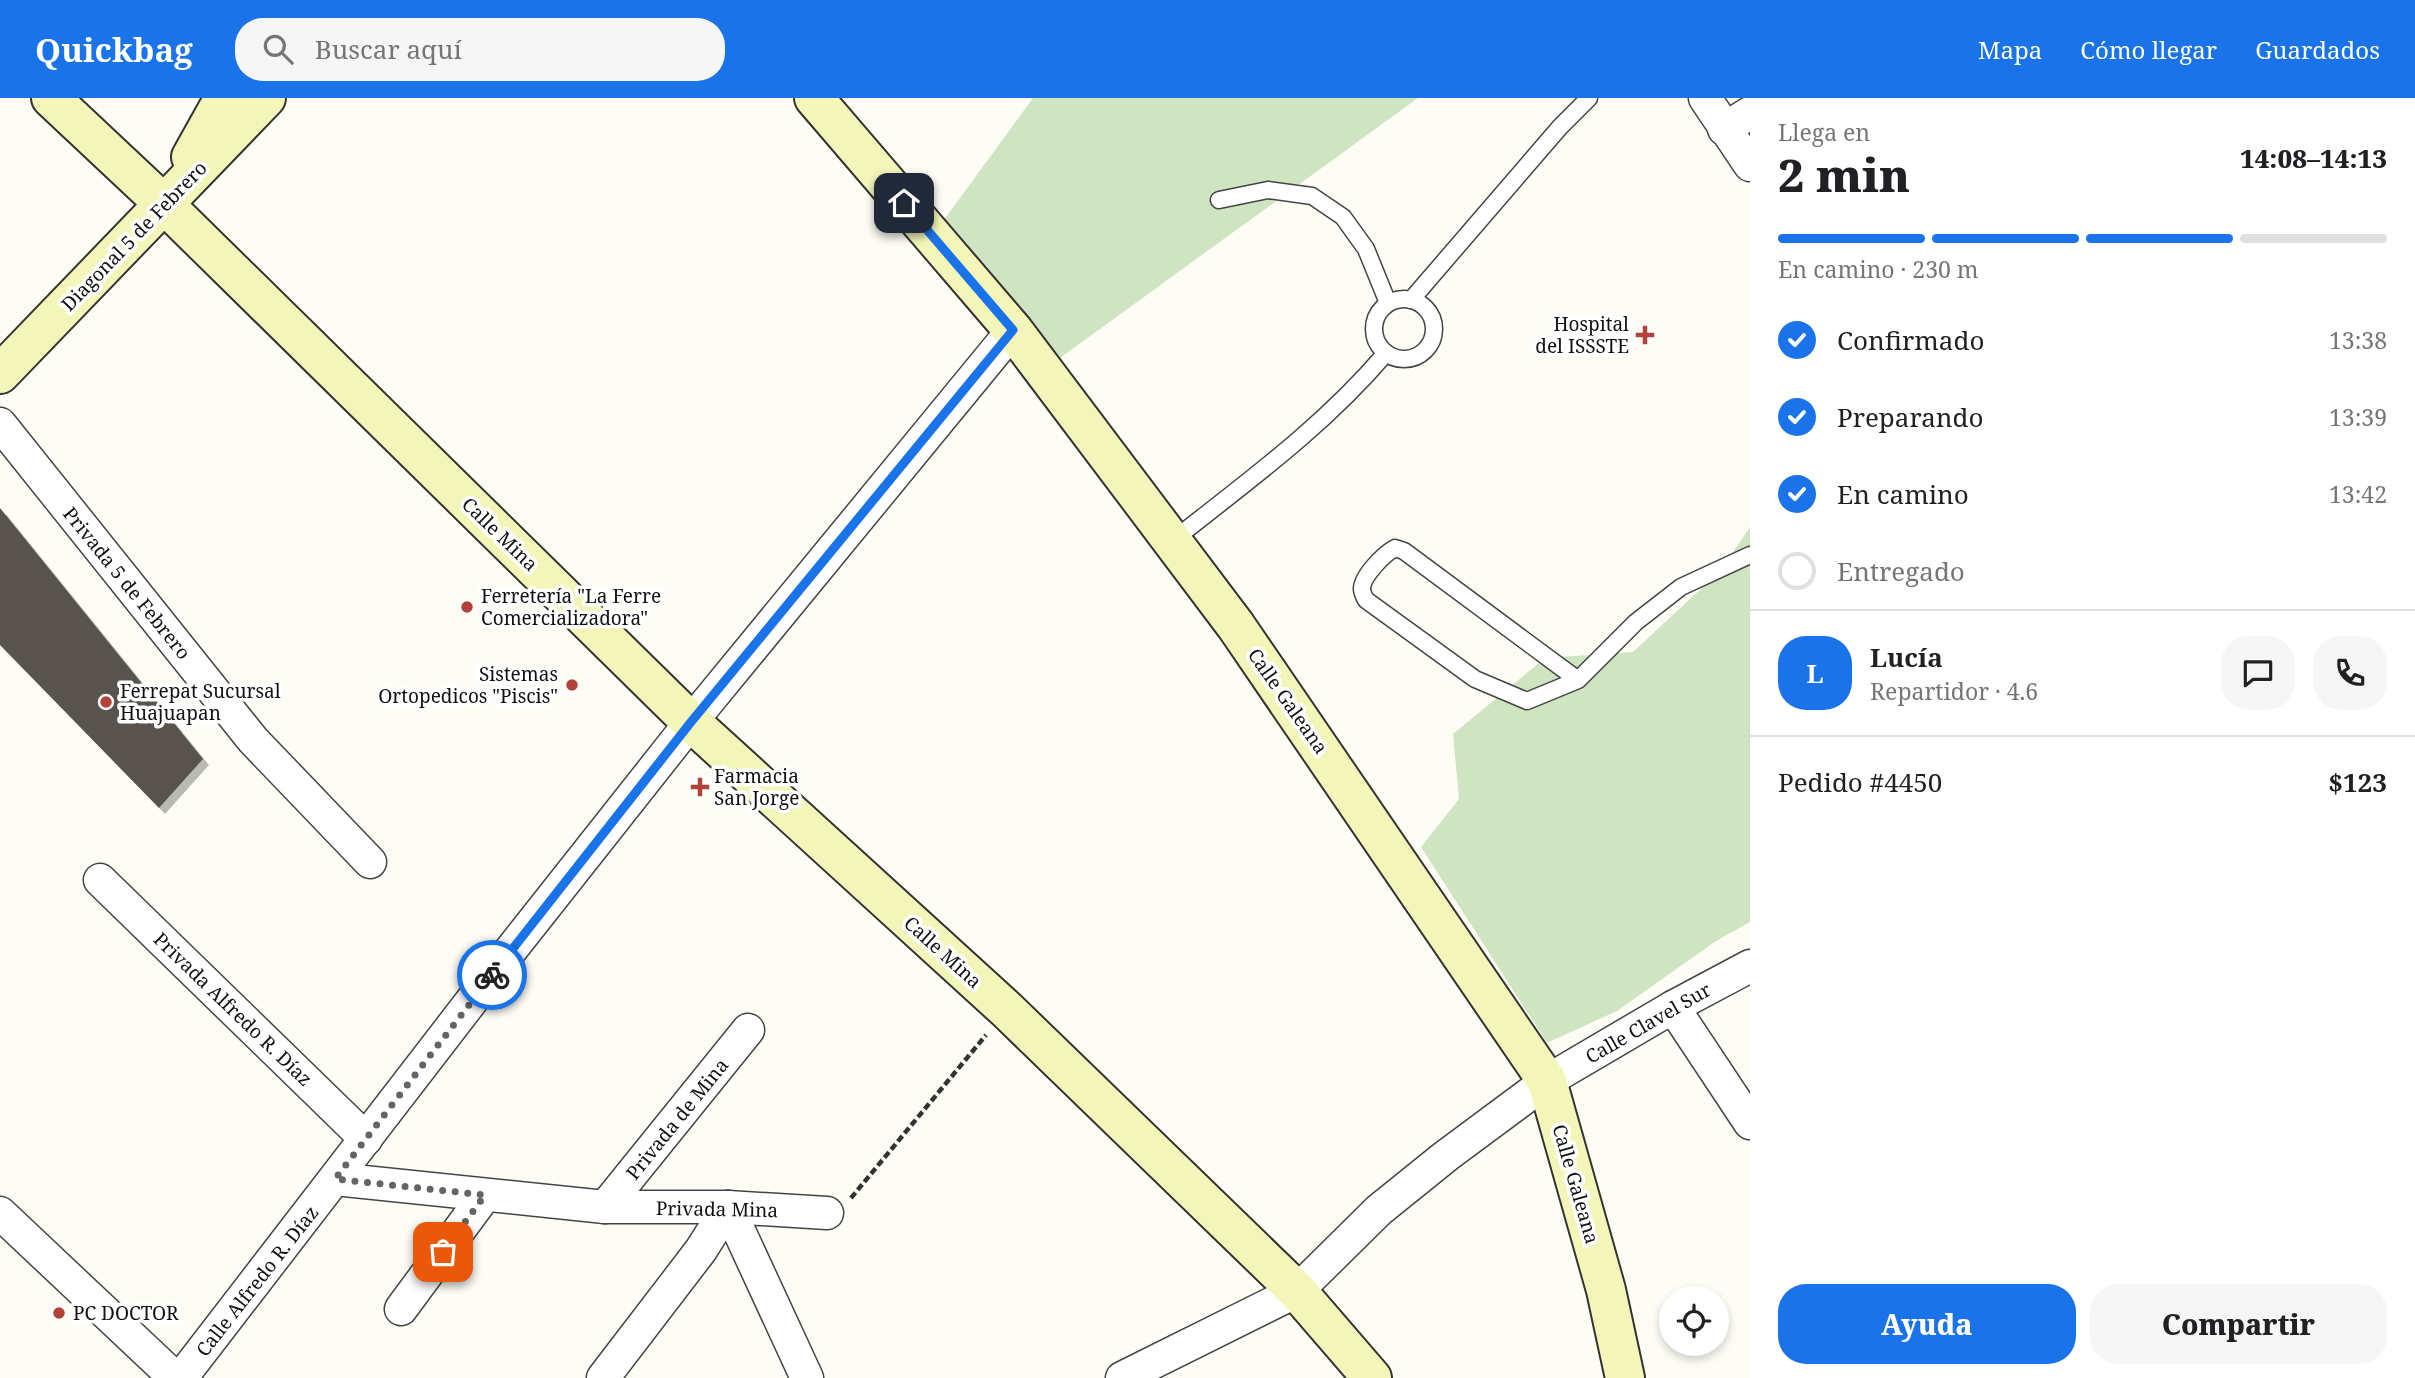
<!DOCTYPE html>
<html lang="es">
<head>
<meta charset="utf-8">
<style>
	:root { --surface:#fff; --page:#f6f6f6; --text:#202124; --muted:#757577; --line:#e0e0e0; --accent:#1a73e8 }
	body { margin:0; font-family:"Noto Serif",serif; background:var(--page); color:var(--text); height:100vh; display:flex; flex-direction:column; font-size:26px; white-space:nowrap }
	* { box-sizing:border-box; margin:0 }
	p { font-size:23px; color:var(--muted) }
	.icon { flex:none; width:38px; height:38px; fill:none; stroke:currentColor; stroke-width:2; stroke-linecap:round; stroke-linejoin:round }
	.map { position:relative; flex:1; overflow:hidden }
	.drawer { display:flex; flex-direction:column; background:var(--surface); width:665px }
	.drawer>* { flex:none }
	.fabs { position:absolute; left:1659px; top:1188px; display:grid; gap:14px }
	.fabs a { display:grid; place-items:center; width:70px; height:70px; border-radius:50%; background:var(--surface); box-shadow:0 4px 10px #0003; font-size:35px }
	.pin { position:absolute; display:grid; place-items:center; width:60px; height:60px; color:#fff; margin:-30px; border-radius:14px; box-shadow:0 4px 10px #0006 }
	.courier { position:absolute; display:grid; place-items:center; width:70px; height:70px; margin:-35px; border:5px solid #1a73e8; border-radius:50%; background:#fff; color:#222; box-shadow:0 2px 9px #0007 }
	.head em { font-style:normal; font-weight:800 }
	.head div { display:flex; flex-direction:column-reverse }
	.head { display:flex; align-items:center; justify-content:space-between; height:119px; padding:0 28px }
	h1 { font-size:46px; font-weight:800; line-height:52px }
	.bar { display:grid; grid-template-columns:repeat(4,1fr); gap:10px 7px; align-content:center; height:84px; padding:0 28px }
	.bar i { height:9px; border-radius:5px; background:var(--line) }
	.bar .current { background:var(--accent) }
	.bar p { grid-column:span 4 }
	.line { display:flex; align-items:center; gap:18px; padding:0 28px; border-top:2px solid var(--line) }
	.line div { flex:1 }
	.round { display:grid; place-items:center; flex:none; width:74px; height:74px; border-radius:28px; background:var(--page) }
	ol { padding:0 28px; list-style:none }
	li { display:flex; align-items:center; gap:21px; height:77px }
	li p { margin-inline-start:auto }
	li .icon { padding:7px; border-radius:50%; background:var(--accent); color:#fff; stroke-width:4 }
	li:last-child { color:var(--muted) }
	li i { width:38px; height:38px; border:4px solid var(--line); border-radius:50% }
	.button { display:flex; gap:14px; margin-top:auto; padding:14px 28px }
	.button a { flex:1; height:80px; border-radius:28px; background:var(--accent); color:#fff; font-size:28px; font-weight:800; line-height:80px; text-align:center }
	.button a+a { background:var(--page); color:var(--text) }
	header { display:flex; align-items:center; gap:42px; box-sizing:border-box; height:98px; padding:0 35px; background:var(--accent); color:#fff }
	header strong { font-size:33px }
	nav { display:flex; gap:38px; margin-inline-start:auto; font-size:24px }
	.search { width:490px; height:63px; background:var(--page); display:flex; align-items:center; gap:18px; box-sizing:border-box; padding:0 24px; border-radius:28px; color:var(--muted); font-size:26px }
	main { display:flex; flex:1; min-height:0 }
	.map>svg:first-child { display:block }
	.grass { fill:#cfe5c2 }
	.building { fill:#58534e; filter:url(#shadow) }
	.lines { fill:none; stroke-linecap:round; stroke-linejoin:round }
	.service-casing { stroke:#444; stroke-width:19 }
	.minor-casing { stroke:#444; stroke-width:35 }
	.secondary-casing { stroke:#333; stroke-width:42 }
	.path { stroke:#333; stroke-width:4.5; stroke-dasharray:7 3.5; stroke-linecap:butt }
	.service { stroke:#fff; stroke-width:16 }
	.minor { stroke:#fff; stroke-width:32 }
	.secondary { stroke:#f4f6b9; stroke-width:38 }
	.done { stroke:#646461; stroke-width:7; stroke-dasharray:0 12.6 }
	.route { stroke:#1a73e8; stroke-width:9 }
	.poi-dot { fill:#b14339; stroke:#fff; stroke-width:2.5 }
	.labels { text-anchor:middle; dominant-baseline:central; stroke-width:7; stroke-linejoin:round; paint-order:stroke }
	.street-label { font-size:19px; fill:#111; stroke:#fff }
	.poi-label { font-size:19px; fill:#111; stroke:#fff; text-anchor:start }
</style>
</head>
<body>
<header>
<strong>Quickbag</strong>
<div class="search"><svg class="icon" aria-label="search" viewBox="0 0 24 24"><circle cx="10" cy="10" r="6"/><path d="M15 15l6 6"/></svg>Buscar aquí</div>
<nav><a>Mapa</a><a>Cómo llegar</a><a>Guardados</a></nav>
</header>
<main>
<div class="map">
<svg width="1750" height="1280" viewBox="0 0 1750 1280">
	<defs>
		<filter id="shadow"><feDropShadow dx="6" dy="6" stdDeviation="0" flood-color="#0004"/></filter>
	</defs>
	<rect width="100%" height="100%" fill="#fefdf5"/>
	<!-- grass -->
	<g class="grass">
		<polygon points="1033,0 1418,0 1049,268 938,130"/>
		<polygon points="1750,429 1750,824 1716,843 1617,913 1547,945 1421,749 1459,701 1453,636 1545,560 1633,554 1720,473"/>
	</g>
	<!-- building -->
	<polygon class="building" points="0,410 203,661 159,710 0,547"/>
	<g class="lines">
		<!-- service casing -->
		<g class="service-casing">
			<g id="service">
				<polyline points="1219,102 1268,92 1312,98 1343,119 1366,151 1388,205"/>
				<circle cx="1404" cy="231" r="30"/>
				<polyline points="1411,202 1560,29 1589,0"/>
				<path d="M 1172,443 C 1248,383 1323,329 1386,255"/>
				<path d="M 1578,582 L 1404,453 L 1395,450 C 1384,456 1362,478 1362,491 C 1362,495 1365,500 1366,502 L 1475,581 L 1527,603 L 1578,582 L 1636,524 L 1681,489 L 1750,457"/>
			</g>
		</g>
		<!-- minor casing -->
		<g class="minor-casing">
			<g id="minor">
				<polyline points="1705,0 1750,67"/>
				<polyline points="1724,31 1750,15"/>
				<polyline points="0,326 253,642 370,764"/>
				<polyline points="100,782 366,1041"/>
				<polyline points="1673,909 1750,1025"/>
				<polyline points="335,1081 605,1109 728,1109 827,1115"/>
				<polyline points="605,1109 748,932"/>
				<polyline points="728,1109 807,1280"/>
				<polyline points="0,1115 175,1280"/>
				<polyline points="401,1211 485,1097"/>
				<polyline points="181,1280 510,853 691,624 1013,232"/>
				<polyline points="603,1280 701,1152 728,1109"/>
				<polyline points="1122,1280 1297,1193 1379,1112 1446,1058 1547,983 1673,909 1750,868"/>
			</g>
		</g>
		<!-- secondary casing -->
		<g class="secondary-casing">
			<g id="secondary">
				<polyline points="51,0 165,107 691,624 1007,912 1297,1193 1372,1280"/>
				<polyline points="814,0 1013,232 1236,528 1547,983 1606,1192 1625,1280"/>
				<polyline points="191,59 224,0"/>
				<polyline points="0,276 266,0"/>
			</g>
		</g>
		<!-- path -->
		<polyline class="path" points="851,1100 986,937"/>
		<!-- service -->
		<use href="#service" class="service"/>
		<!-- minor -->
		<use href="#minor" class="minor"/>
		<!-- secondary -->
		<use href="#secondary" class="secondary"/>
	</g>
	<g class="lines">
		<!-- done -->
		<polyline class="done" points="443,1154 485,1097 335,1081 492,877"/>
		<!-- route -->
		<polyline class="route" points="492,877 691,624 1013,232 904,105"/>
	</g>
	<!-- markers -->
	<g class="poi-dot">
		<path d="M1641.5 226.5h7v7h7v7h-7v7h-7v-7h-7v-7h7z"/>
		<circle cx="467" cy="509" r="7"/>
		<circle cx="572" cy="587" r="7"/>
		<circle cx="106" cy="604" r="7"/>
		<path d="M696.5 678.5h7v7h7v7h-7v7h-7v-7h-7v-7h7z"/>
		<circle cx="59" cy="1215" r="7"/>
	</g>
	<g class="labels">
		<!-- street labels -->
		<g class="street-label">
			<text transform="translate(134 138) rotate(-46)">Diagonal 5 de Febrero</text>
			<text transform="translate(500 436) rotate(44)">Calle Mina</text>
			<text transform="translate(127 485) rotate(51)">Privada 5 de Febrero</text>
			<text transform="translate(1288 603) rotate(55)">Calle Galeana</text>
			<text transform="translate(943 854) rotate(42)">Calle Mina</text>
			<text transform="translate(233 911) rotate(44)">Privada Alfredo R. Díaz</text>
			<text transform="translate(1648 925) rotate(-30)">Calle Clavel Sur</text>
			<text transform="translate(677 1021) rotate(-51)">Privada de Mina</text>
			<text transform="translate(1576 1086) rotate(74)">Calle Galeana</text>
			<text transform="translate(717 1111) rotate(1)">Privada Mina</text>
			<text transform="translate(257 1183) rotate(-52)">Calle Alfredo R. Díaz</text>
		</g>
		<!-- poi labels -->
		<g class="poi-label">
			<text x="1629" y="226" text-anchor="end">Hospital<tspan x="1629" dy="22">del ISSSTE</tspan></text>
			<text x="481" y="498">Ferretería "La Ferre<tspan x="481" dy="22">Comercializadora"</tspan></text>
			<text x="558" y="576" text-anchor="end">Sistemas<tspan x="558" dy="22">Ortopedicos "Piscis"</tspan></text>
			<text x="120" y="593">Ferrepat Sucursal<tspan x="120" dy="22">Huajuapan</tspan></text>
			<text x="714" y="678">Farmacia<tspan x="714" dy="22">San Jorge</tspan></text>
			<text x="73" y="1215">PC DOCTOR</text>
		</g>
	</g>
</svg>
<div class="fabs">
<a><svg class="icon" aria-label="locate" viewBox="0 0 24 24"><circle cx="12" cy="12" r="6"/><path d="M12 2v4M12 18v4M2 12h4M18 12h4"/></svg></a>
</div>
<div class="pin" style="left:443px;top:1154px;background:#ea580c"><svg class="icon" aria-label="bag" viewBox="0 0 24 24"><path d="M5 8h14l-1 12H6zM9 8a3 3 0 0 1 6 0"/></svg></div>
<div class="pin" style="left:904px;top:105px;background:#1f2937"><svg class="icon" aria-label="home" viewBox="0 0 24 24"><path d="M3 11l9-7 9 7M6 9v11h12V9"/></svg></div>
<div class="courier" style="left:492px;top:877px"><svg class="icon" aria-label="bike" viewBox="0 0 24 24"><circle cx="6" cy="16" r="4"/><circle cx="18" cy="16" r="4"/><path d="M6 16l4-8h5l3 8M10 8l3 8H6M13 5h3"/></svg></div>
</div>
<section class="drawer">
<div class="head"><div><h1>2 min</h1><p>Llega en</p></div><em>14:08–14:13</em></div>
<div class="bar"><i class="current"></i><i class="current"></i><i class="current"></i><i></i><p>En camino · 230 m</p></div>
<ol>
<li><svg class="icon" aria-label="check" viewBox="0 0 24 24"><path d="M5 12l5 5 9-10"/></svg>Confirmado<p>13:38</p></li>
<li><svg class="icon" aria-label="check" viewBox="0 0 24 24"><path d="M5 12l5 5 9-10"/></svg>Preparando<p>13:39</p></li>
<li><svg class="icon" aria-label="check" viewBox="0 0 24 24"><path d="M5 12l5 5 9-10"/></svg>En camino<p>13:42</p></li>
<li><i></i>Entregado</li>
</ol>
<div class="line" style="height:126px"><b class="round" style="background:var(--accent);color:#fff">L</b><div><b>Lucía</b><p>Repartidor · 4.6</p></div><a class="round"><svg class="icon" aria-label="chat" viewBox="0 0 24 24"><path d="M4 5h16v11H9l-5 4z"/></svg></a><a class="round"><svg class="icon" aria-label="phone" viewBox="0 0 24 24"><path d="M5 4h4l2 5-3 2q2 4 5 5l2-3 5 2v4C11 20 4 13 5 4z"/></svg></a></div>
<div class="line" style="height:91px"><div>Pedido #4450</div><b>$123</b></div>
<div class="button"><a>Ayuda</a><a>Compartir</a></div>
</section>
</main>
</body>
</html>
